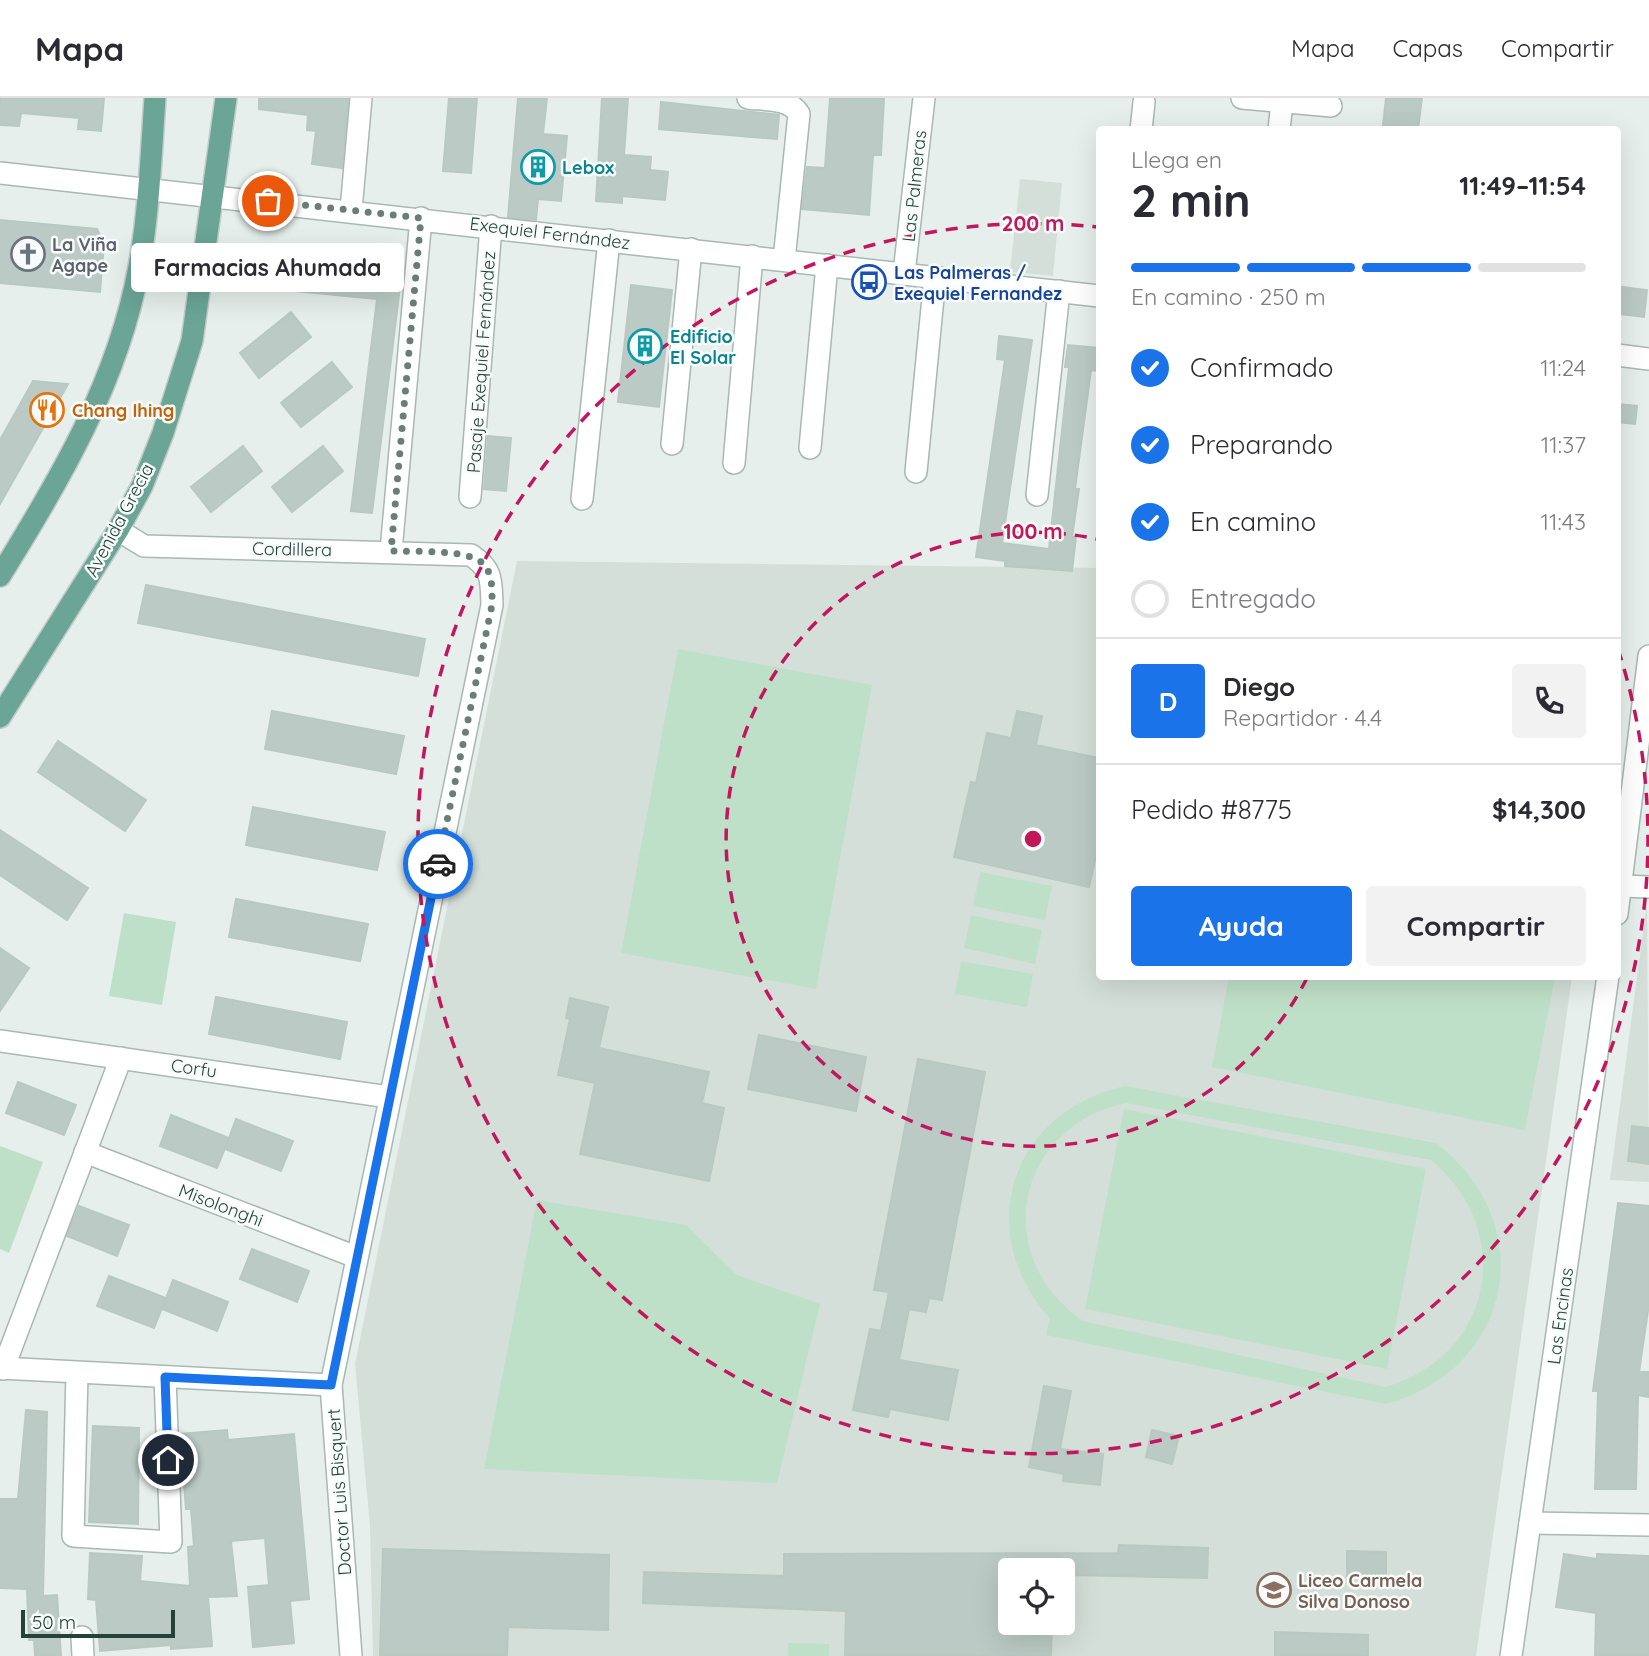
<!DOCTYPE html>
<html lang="es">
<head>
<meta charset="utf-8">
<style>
	:root { --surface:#fff; --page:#f2f2f3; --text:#2b2b33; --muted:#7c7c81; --line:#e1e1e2; --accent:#1a73e8 }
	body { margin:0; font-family:Quicksand,sans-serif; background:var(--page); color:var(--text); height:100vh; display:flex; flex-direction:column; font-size:26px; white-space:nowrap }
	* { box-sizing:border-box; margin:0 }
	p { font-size:23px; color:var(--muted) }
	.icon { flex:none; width:38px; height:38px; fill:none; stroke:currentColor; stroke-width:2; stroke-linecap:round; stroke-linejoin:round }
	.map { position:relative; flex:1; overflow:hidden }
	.drawer { position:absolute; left:1096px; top:28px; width:525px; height:854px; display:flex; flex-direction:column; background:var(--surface); border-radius:7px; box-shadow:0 7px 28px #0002 }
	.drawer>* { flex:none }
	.buttons { position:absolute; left:998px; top:1460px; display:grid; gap:14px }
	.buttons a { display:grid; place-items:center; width:77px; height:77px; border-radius:7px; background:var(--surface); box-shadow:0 7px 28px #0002; font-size:35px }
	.scale { position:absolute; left:21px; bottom:18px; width:154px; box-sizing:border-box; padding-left:7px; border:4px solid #24423a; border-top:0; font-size:19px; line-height:24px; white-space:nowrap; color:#24423a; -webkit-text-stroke:5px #f7fbf9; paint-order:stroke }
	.pin { position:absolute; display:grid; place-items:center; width:60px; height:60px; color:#fff; margin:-30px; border:4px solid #fff; border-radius:50%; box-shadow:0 2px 7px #0007 }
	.courier { position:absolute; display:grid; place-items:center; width:70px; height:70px; margin:-35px; border:5px solid #1a73e8; border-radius:50%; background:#fff; color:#222; box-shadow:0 2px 9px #0007 }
	.bubble { position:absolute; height:49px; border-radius:7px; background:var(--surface); box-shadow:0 7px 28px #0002; font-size:23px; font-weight:800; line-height:49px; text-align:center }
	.summary em { font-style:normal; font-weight:800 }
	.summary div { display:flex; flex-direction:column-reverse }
	.summary { display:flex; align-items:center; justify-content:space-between; height:119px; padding:0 35px }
	h1 { font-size:46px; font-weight:800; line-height:52px }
	.bar { display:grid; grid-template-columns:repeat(4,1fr); gap:10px 7px; align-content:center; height:84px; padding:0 35px }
	.bar i { height:9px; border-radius:5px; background:var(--line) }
	.bar .selected { background:var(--accent) }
	.bar p { grid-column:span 4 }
	.line { display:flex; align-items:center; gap:18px; padding:0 35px; border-top:2px solid var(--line) }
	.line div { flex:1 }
	.round { display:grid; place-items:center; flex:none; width:74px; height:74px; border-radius:7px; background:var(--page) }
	ol { padding:0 35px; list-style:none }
	li { display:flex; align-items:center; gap:21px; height:77px }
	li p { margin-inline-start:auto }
	li .icon { padding:7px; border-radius:50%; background:var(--accent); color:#fff; stroke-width:4 }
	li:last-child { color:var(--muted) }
	li i { width:38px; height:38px; border:4px solid var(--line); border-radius:50% }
	.button { display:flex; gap:14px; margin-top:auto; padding:14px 35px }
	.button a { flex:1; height:80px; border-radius:7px; background:var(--accent); color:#fff; font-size:28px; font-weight:800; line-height:80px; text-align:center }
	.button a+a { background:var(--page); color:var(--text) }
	header { display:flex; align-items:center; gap:42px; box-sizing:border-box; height:98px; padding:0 35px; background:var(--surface); border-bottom:2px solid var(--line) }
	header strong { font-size:33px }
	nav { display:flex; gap:38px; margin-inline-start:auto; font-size:24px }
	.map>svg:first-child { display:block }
	.built { fill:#d4dfda; fill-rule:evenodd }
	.green { fill:#bfe0c8; fill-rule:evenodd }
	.building { fill:#bbcac4; stroke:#b8c9c2; stroke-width:2 }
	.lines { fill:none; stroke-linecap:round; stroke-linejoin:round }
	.minor-casing { stroke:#a8b8b2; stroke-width:24 }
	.tertiary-casing { stroke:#a8b8b2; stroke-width:24 }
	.primary-casing { stroke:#c2cac8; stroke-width:24 }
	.minor { stroke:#fff; stroke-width:21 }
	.tertiary { stroke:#fff; stroke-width:21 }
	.primary { stroke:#6aa596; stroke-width:21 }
	.done { stroke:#687f78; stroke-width:7; stroke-dasharray:0 12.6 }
	.route { stroke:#1a73e8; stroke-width:9 }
	.ring { fill:none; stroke:#c2185b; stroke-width:3.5; stroke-dasharray:12 9 }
	.labels { text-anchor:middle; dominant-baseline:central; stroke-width:5; stroke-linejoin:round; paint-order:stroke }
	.culture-label { font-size:18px; font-weight:bold; fill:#0d838f; stroke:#f7fbf9; text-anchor:start }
	.street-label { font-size:18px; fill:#24423a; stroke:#f7fbf9 }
	.worship-label { font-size:18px; font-weight:bold; fill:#5b616d; stroke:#f7fbf9; text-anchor:start }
	.transit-label { font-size:18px; font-weight:bold; fill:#164399; stroke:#f7fbf9; text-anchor:start }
	.food-label { font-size:18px; font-weight:bold; fill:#c56008; stroke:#f7fbf9; text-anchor:start }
	.education-label { font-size:18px; font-weight:bold; fill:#785e54; stroke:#f7fbf9; text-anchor:start }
	.centre { fill:#c2185b; stroke:#f7fbf9; stroke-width:3.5 }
	.ring-label { font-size:21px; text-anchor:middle; font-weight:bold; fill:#c2185b; stroke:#f7fbf9; stroke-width:5; stroke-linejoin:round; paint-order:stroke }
</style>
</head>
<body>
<header>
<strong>Mapa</strong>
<nav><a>Mapa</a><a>Capas</a><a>Compartir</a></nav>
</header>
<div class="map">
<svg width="1649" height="1558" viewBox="0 0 1649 1558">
	<rect width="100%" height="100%" fill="#e6efeb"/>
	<!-- built -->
	<g class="built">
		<polygon points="1020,81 1062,85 1053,178 1010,174"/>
		<path d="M 517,463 L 1099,470 L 1099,878 L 1572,879 L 1476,1558 L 373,1558 L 370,1428 L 355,1266 ZM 1010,1472 L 1062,1472 L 1062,1524 L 1010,1524 Z"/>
		<polygon points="1647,805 1649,1084 1610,1082"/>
	</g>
	<!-- green -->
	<g class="green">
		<polygon points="678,551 872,587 816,891 621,855"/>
		<polygon points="980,774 1052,788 1045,822 973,808"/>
		<polygon points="124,815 176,824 162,907 109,898"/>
		<polygon points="971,817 1042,832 1035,866 964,850"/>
		<polygon points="961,863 1033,876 1027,909 955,896"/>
		<polygon points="1229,879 1555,879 1525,1032 1212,969"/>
		<path d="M 1125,988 L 1436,1045 C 1541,1125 1514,1271 1386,1306 L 1046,1237 L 1050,1221 C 972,1133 1010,1014 1125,988 ZM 1126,1005 L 1431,1062 C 1516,1133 1494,1257 1386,1289 L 1083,1223 C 990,1159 1015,1029 1126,1005 Z"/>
		<polygon points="1124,1011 1426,1071 1387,1271 1085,1211"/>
		<polygon points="0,1048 43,1064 9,1155 0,1151"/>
		<polygon points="537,1102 686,1127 737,1177 820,1206 777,1385 484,1371"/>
		<polygon points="788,1545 829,1546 829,1558 788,1558"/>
	</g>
	<!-- building -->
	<g class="building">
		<polygon points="0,0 104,0 101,33 78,31 79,20 21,15 19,28 0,27"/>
		<polygon points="259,0 348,0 342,70 312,66 316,33 307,32 308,17 259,11"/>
		<polygon points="449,0 477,0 471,75 443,73"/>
		<polygon points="518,0 547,0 543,36 567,38 561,103 538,101 536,122 508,119"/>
		<polygon points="602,0 628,0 624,57 651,59 650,72 668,74 665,102 622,98 622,105 596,103"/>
		<polygon points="830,0 884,0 881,57 873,57 869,117 802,111 807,69 825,70"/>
		<polygon points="1386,0 1422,0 1418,31 1383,27"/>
		<polygon points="661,4 779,17 777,41 659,31"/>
		<polygon points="0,122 97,131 104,146 100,194 0,185"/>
		<polygon points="298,161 402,173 372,415 351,413 377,201 295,193"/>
		<polygon points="631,187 672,192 659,309 618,304"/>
		<polygon points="1622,189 1647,192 1644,219 1619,216"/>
		<polygon points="291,214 311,239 259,280 240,255"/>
		<polygon points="999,238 1032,242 1002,445 1049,451 1069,269 1065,269 1068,247 1099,250 1099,273 1091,272 1075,391 1079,391 1072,439 1076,439 1072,473 1005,468 1005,463 976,459 1005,262 997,261"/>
		<polygon points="332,264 352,289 301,329 281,305"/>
		<polygon points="33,283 68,286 0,406 0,342"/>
		<polygon points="1617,306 1637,308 1635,326 1617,324"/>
		<polygon points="488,338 511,340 506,393 484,391"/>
		<polygon points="243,348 262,373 211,414 191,389"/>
		<polygon points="323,348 343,373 292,414 272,389"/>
		<polygon points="146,487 425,541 418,578 138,525"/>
		<polygon points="272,613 404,638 396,676 265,651"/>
		<polygon points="1017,613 1042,618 1036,647 1099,660 1099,745 1089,789 954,759 971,684 976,685 987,635 1011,640"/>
		<polygon points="58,643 146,702 125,733 38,674"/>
		<polygon points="253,709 385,734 377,772 246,747"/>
		<polygon points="0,732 88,790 67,822 0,777"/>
		<polygon points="236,801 368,826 360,863 229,839"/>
		<polygon points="0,850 29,870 0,913"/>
		<polygon points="216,899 347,924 340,961 209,936"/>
		<polygon points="570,900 608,909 599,950 709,974 702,1005 724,1010 709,1083 580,1056 595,985 558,977 570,921 566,920"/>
		<polygon points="759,937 866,959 856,1013 748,991"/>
		<polygon points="918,961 985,974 942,1202 929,1200 926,1214 909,1211 899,1262 958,1272 948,1322 890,1311 888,1319 853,1312 870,1231 881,1233 889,1194 874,1192"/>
		<polygon points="18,984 76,1007 64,1037 6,1015"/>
		<polygon points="171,1017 229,1040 217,1070 160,1048"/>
		<polygon points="236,1021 293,1043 281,1073 225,1051"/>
		<polygon points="1632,1028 1649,1030 1649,1066 1628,1063"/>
		<polygon points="1618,1105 1649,1108 1649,1206 1639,1274 1649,1274 1649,1299 1638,1297 1636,1391 1595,1391 1598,1293 1593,1293"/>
		<polygon points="79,1108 129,1127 117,1158 67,1138"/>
		<polygon points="252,1151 309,1173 297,1204 240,1181"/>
		<polygon points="109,1178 166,1200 154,1230 97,1208"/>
		<polygon points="173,1182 228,1204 217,1233 162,1211"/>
		<polygon points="1044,1288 1071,1293 1060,1351 1103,1356 1100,1387 1063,1383 1064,1376 1029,1369"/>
		<polygon points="26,1312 47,1314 43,1498 57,1497 61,1558 35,1558 34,1542 29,1542 27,1491 0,1490 0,1401 18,1401"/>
		<polygon points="93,1328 139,1330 138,1426 89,1424"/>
		<polygon points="227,1332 228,1342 294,1336 309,1501 290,1503 294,1545 253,1549 248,1489 269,1487 265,1440 231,1443 237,1498 208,1499 212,1548 171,1551 171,1547 100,1553 96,1502 88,1501 90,1455 142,1458 140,1483 190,1488 188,1449 194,1448 191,1411 186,1411 180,1336"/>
		<polygon points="1152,1332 1179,1338 1172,1366 1146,1359"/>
		<polygon points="1119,1447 1208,1450 1207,1480 1068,1477 1068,1472 1010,1472 1010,1524 1052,1524 1051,1558 845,1558 846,1513 643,1505 644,1474 784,1478 784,1456 1118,1455"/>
		<polygon points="383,1451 609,1457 608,1532 508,1529 507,1558 380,1558"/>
		<polygon points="1347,1453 1386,1454 1386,1479 1347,1478"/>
		<polygon points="1564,1456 1597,1461 1597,1456 1649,1458 1649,1558 1595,1558 1596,1515 1556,1509"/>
		<polygon points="1275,1534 1368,1537 1368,1558 1275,1558"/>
	</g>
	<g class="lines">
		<!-- minor casing -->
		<g class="minor-casing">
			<g id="minor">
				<path d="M 748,0 C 765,2 790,0 799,16 L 784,162"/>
				<polyline points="1242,0 1331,8"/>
				<polyline points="1141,32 1144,4"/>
				<polyline points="1279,32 1282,4"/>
				<polyline points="351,112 361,0"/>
				<polyline points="904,175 924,0"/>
				<polyline points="672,346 691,151"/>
				<polyline points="810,350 827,167"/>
				<polyline points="734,365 752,158"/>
				<polyline points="916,374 935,179"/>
				<polyline points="1037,397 1059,193"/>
				<polyline points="470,399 491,128"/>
				<polyline points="582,401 609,142"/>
				<path d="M 118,432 L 144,448 L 471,457 C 493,472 491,482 492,507 L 331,1287 L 351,1558"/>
				<polyline points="391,453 421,120"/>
				<polyline points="1621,788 1649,789"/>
				<polyline points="0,943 389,999"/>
				<polyline points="85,1054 356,1159"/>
				<polyline points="0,1270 331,1287"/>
				<polyline points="3,1271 121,960"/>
				<polyline points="77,1275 73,1438 171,1444 165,1279"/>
				<polyline points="1530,1425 1649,1427"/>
				<polyline points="82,1539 83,1558"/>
			</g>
		</g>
		<!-- tertiary casing -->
		<g class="tertiary-casing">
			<g id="tertiary">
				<polyline points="0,75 1099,198"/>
				<polyline points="1617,257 1649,261"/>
				<polyline points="1617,816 1649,558"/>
				<polyline points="1511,1558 1608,878"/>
			</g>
		</g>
		<!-- primary casing -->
		<g class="primary-casing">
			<g id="primary">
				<path d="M 0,478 C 60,381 118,284 139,169 C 149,114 151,57 155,0"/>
				<polyline points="0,619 118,432 142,388 163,335 192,243 226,0"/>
			</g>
		</g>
		<!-- minor -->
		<use href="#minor" class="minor"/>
		<!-- tertiary -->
		<use href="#tertiary" class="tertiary"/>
		<!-- primary -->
		<use href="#primary" class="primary"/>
	</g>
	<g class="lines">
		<!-- done -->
		<path class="done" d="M 268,103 L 421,120 L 391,453 C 413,454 475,450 486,469 C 493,480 492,494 492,507 L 438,766"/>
		<!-- route -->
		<polyline class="route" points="168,1362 165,1279 331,1287 438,766"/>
	</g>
	<!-- distance rings -->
	<g class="ring">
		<path d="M1307 880A307 307 0 1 1 1097 441"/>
		<path d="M1618 551A615 615 0 1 1 1097 129"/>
	</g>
	<!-- icons -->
	<defs>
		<g id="building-ring" transform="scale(1.75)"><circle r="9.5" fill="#f7fbf9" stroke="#0f9aa8" stroke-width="1.5"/><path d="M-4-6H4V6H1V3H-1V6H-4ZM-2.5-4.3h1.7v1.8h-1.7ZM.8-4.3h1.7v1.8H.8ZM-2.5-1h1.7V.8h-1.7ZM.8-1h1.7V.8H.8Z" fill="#0f9aa8"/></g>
		<g id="church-ring" transform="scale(1.75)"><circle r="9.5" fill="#f7fbf9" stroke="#6b7280" stroke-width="1.5"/><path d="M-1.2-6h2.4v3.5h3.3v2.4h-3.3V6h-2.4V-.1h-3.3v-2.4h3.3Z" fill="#6b7280"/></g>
		<g id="bus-ring" transform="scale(1.75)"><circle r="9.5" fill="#f7fbf9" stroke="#1a4fb4" stroke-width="1.5"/><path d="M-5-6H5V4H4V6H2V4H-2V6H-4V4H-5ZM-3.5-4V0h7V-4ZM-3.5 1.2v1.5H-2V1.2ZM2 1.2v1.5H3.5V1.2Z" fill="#1a4fb4"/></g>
		<g id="restaurant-ring" transform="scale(1.75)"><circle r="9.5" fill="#f7fbf9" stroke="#e8710a" stroke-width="1.5"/><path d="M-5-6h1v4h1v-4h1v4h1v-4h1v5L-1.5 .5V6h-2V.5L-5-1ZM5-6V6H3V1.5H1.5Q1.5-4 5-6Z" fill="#e8710a"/></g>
		<g id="school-ring" transform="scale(1.75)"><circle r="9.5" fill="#f7fbf9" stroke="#8d6e63" stroke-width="1.5"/><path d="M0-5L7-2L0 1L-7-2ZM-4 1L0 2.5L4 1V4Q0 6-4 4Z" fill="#8d6e63"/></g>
	</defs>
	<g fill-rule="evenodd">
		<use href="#building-ring" x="538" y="69"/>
		<use href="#church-ring" x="28" y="156"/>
		<use href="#bus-ring" x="869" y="184"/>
		<use href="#building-ring" x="645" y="248"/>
		<use href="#restaurant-ring" x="47" y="312"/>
		<use href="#school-ring" x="1274" y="1492"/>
	</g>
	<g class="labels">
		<!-- culture labels -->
		<g class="culture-label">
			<text x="562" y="69">Lebox</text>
			<text x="670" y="238">Edificio<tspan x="670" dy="21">El Solar</tspan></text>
		</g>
		<!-- street labels -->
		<g class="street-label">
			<text transform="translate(914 88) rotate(-84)">Las Palmeras</text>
			<text transform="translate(550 135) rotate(7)">Exequiel Fernández</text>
			<text transform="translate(481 264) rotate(-86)">Pasaje Exequiel Fernández</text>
			<text transform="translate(119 422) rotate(-62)">Avenida Grecia</text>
			<text transform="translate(292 451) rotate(1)">Cordillera</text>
			<text transform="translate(194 970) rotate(8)">Corfu</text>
			<text transform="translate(221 1107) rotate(21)">Misolonghi</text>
			<text transform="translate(1560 1218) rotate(-82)">Las Encinas</text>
			<text transform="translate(339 1394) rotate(-94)">Doctor Luis Bisquert</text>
		</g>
		<!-- worship labels -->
		<g class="worship-label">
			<text x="52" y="146">La Viña<tspan x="52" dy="21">Agape</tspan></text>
		</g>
		<!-- transit labels -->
		<g class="transit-label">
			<text x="894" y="174">Las Palmeras /<tspan x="894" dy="21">Exequiel Fernandez</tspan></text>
		</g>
		<!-- food labels -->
		<g class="food-label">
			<text x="72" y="312">Chang Ihing</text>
		</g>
		<!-- education labels -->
		<g class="education-label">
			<text x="1298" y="1482">Liceo Carmela<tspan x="1298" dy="21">Silva Donoso</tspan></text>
		</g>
	</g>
	<circle cx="1033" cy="741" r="10" class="centre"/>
	<g class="ring-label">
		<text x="1033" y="133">200 m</text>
		<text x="1033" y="441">100 m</text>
	</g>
</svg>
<div class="buttons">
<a><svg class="icon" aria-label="locate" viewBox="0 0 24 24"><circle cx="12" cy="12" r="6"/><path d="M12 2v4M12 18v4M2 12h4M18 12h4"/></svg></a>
</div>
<div class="scale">50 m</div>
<div class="pin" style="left:268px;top:103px;background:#ea580c"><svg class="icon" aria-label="bag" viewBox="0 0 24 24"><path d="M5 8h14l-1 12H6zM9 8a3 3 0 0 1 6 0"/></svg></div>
<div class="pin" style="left:168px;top:1362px;background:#1f2937"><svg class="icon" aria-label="home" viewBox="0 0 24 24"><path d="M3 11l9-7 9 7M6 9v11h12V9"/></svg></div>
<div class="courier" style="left:438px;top:766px"><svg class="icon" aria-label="car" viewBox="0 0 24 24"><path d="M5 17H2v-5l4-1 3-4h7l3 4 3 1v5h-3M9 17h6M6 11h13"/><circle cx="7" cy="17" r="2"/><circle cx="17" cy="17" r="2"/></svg></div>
<div class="bubble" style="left:131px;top:145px;width:273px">Farmacias Ahumada</div>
<section class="drawer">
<div class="summary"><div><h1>2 min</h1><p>Llega en</p></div><em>11:49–11:54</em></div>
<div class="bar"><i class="selected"></i><i class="selected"></i><i class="selected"></i><i></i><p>En camino · 250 m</p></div>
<ol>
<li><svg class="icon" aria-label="check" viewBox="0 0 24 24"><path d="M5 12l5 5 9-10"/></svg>Confirmado<p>11:24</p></li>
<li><svg class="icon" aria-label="check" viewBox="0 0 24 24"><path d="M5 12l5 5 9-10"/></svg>Preparando<p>11:37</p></li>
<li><svg class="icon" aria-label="check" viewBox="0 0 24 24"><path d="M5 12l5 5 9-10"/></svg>En camino<p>11:43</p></li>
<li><i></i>Entregado</li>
</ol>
<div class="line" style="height:126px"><b class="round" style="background:var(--accent);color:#fff">D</b><div><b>Diego</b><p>Repartidor · 4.4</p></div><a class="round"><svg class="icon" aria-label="phone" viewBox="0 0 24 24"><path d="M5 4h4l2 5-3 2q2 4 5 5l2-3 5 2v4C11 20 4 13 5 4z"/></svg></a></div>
<div class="line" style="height:91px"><div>Pedido #8775</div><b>$14,300</b></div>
<div class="button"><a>Ayuda</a><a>Compartir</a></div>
</section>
</div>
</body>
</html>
